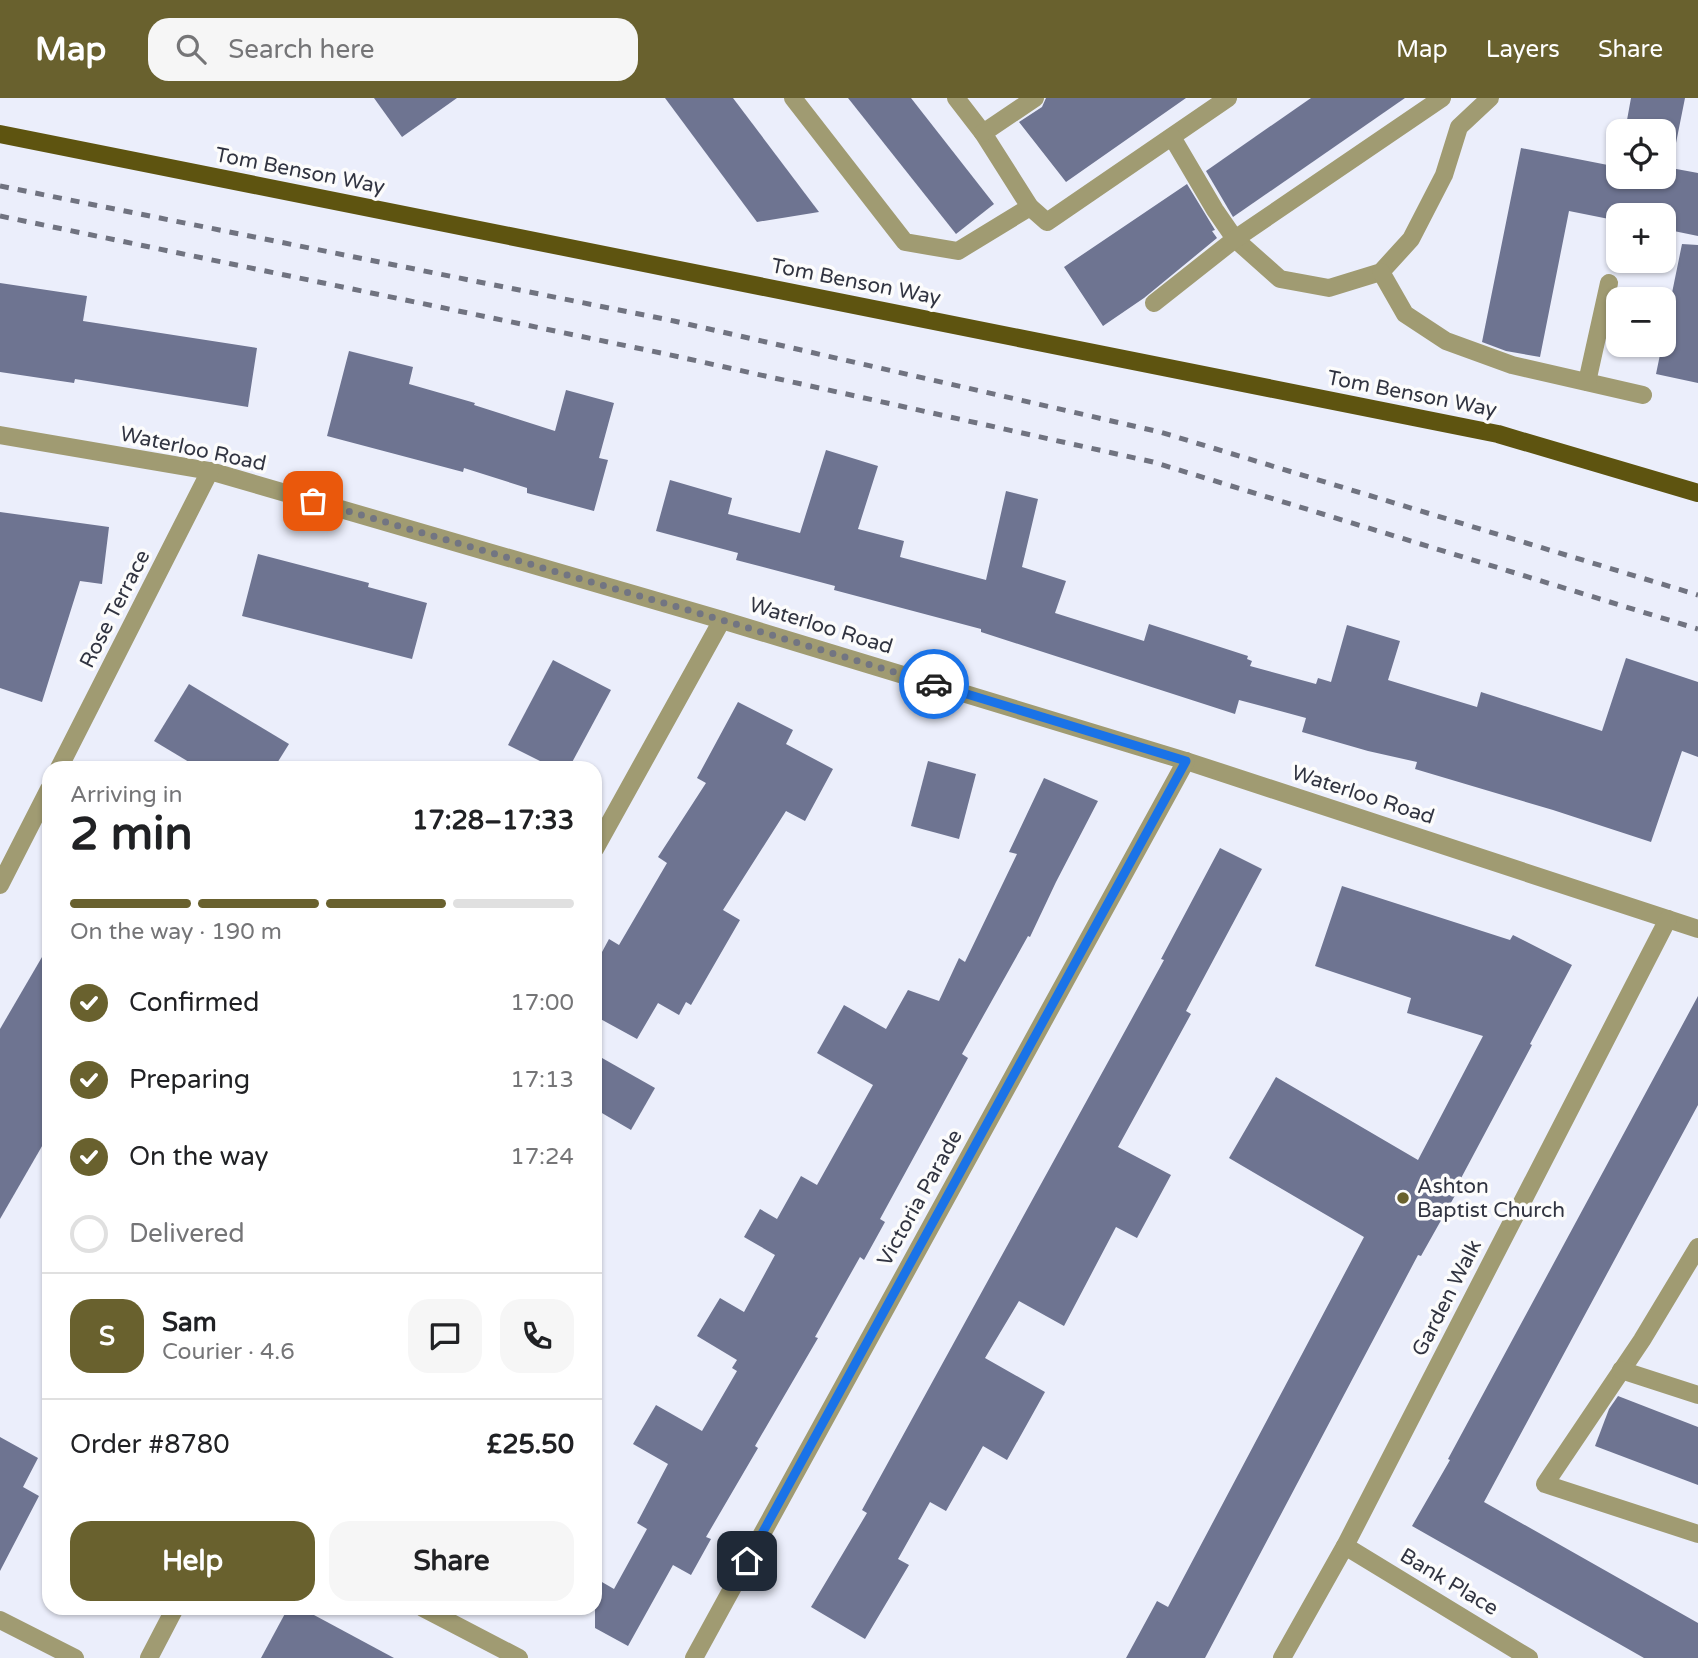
<!DOCTYPE html>
<html lang="en">
<head>
<meta charset="utf-8">
<style>
	:root { --surface:#fff; --page:#f6f6f6; --text:#202124; --muted:#757577; --line:#e0e0e0; --accent:#69612e }
	body { margin:0; font-family:"Varela Round",sans-serif; background:var(--page); color:var(--text); height:100vh; display:flex; flex-direction:column; font-size:26px; white-space:nowrap }
	* { box-sizing:border-box; margin:0 }
	p { font-size:23px; color:var(--muted) }
	.icon { flex:none; width:38px; height:38px; fill:none; stroke:currentColor; stroke-width:2; stroke-linecap:round; stroke-linejoin:round }
	.map { position:relative; flex:1; overflow:hidden }
	.panel { position:absolute; left:42px; top:663px; width:560px; height:854px; display:flex; flex-direction:column; background:var(--surface); border-radius:21px; box-shadow:0 2px 5px #0004 }
	.panel>* { flex:none }
	.controls { position:absolute; left:1606px; top:21px; display:grid; gap:14px }
	.controls a { display:grid; place-items:center; width:70px; height:70px; border-radius:14px; background:var(--surface); box-shadow:0 2px 5px #0004; font-size:35px }
	.pin { position:absolute; display:grid; place-items:center; width:60px; height:60px; color:#fff; margin:-30px; border-radius:14px; box-shadow:0 4px 10px #0006 }
	.courier { position:absolute; display:grid; place-items:center; width:70px; height:70px; margin:-35px; border:5px solid #1a73e8; border-radius:50%; background:#fff; color:#222; box-shadow:0 2px 9px #0007 }
	.summary em { font-style:normal; font-weight:700 }
	.summary div { display:flex; flex-direction:column-reverse }
	.summary { display:flex; align-items:center; justify-content:space-between; height:119px; padding:0 28px }
	h1 { font-size:46px; font-weight:700; line-height:52px }
	.bar { display:grid; grid-template-columns:repeat(4,1fr); gap:10px 7px; align-content:center; height:84px; padding:0 28px }
	.bar i { height:9px; border-radius:5px; background:var(--line) }
	.bar .current { background:var(--accent) }
	.bar p { grid-column:span 4 }
	.line { display:flex; align-items:center; gap:18px; padding:0 28px; border-top:2px solid var(--line) }
	.line div { flex:1 }
	.round { display:grid; place-items:center; flex:none; width:74px; height:74px; border-radius:21px; background:var(--page) }
	ol { padding:0 28px; list-style:none }
	li { display:flex; align-items:center; gap:21px; height:77px }
	li p { margin-inline-start:auto }
	li .icon { padding:7px; border-radius:50%; background:var(--accent); color:#fff; stroke-width:4 }
	li:last-child { color:var(--muted) }
	li i { width:38px; height:38px; border:4px solid var(--line); border-radius:50% }
	.cta { display:flex; gap:14px; margin-top:auto; padding:14px 28px }
	.cta a { flex:1; height:80px; border-radius:21px; background:var(--accent); color:#fff; font-size:28px; font-weight:700; line-height:80px; text-align:center }
	.cta a+a { background:var(--page); color:var(--text) }
	header { display:flex; align-items:center; gap:42px; box-sizing:border-box; height:98px; padding:0 35px; background:var(--accent); color:#fff }
	header strong { font-size:33px }
	nav { display:flex; gap:38px; margin-inline-start:auto; font-size:24px }
	.search { width:490px; height:63px; background:var(--page); display:flex; align-items:center; gap:18px; box-sizing:border-box; padding:0 24px; border-radius:21px; color:var(--muted); font-size:26px }
	.map>svg:first-child { display:block }
	.building { fill:#6e7491 }
	.lines { fill:none; stroke-linecap:round; stroke-linejoin:round }
	.minor { stroke:#a09b72; stroke-width:18 }
	.major { stroke:#5e5410; stroke-width:18 }
	.rail { stroke:#707380; stroke-width:5; stroke-dasharray:9 9; stroke-linecap:butt }
	.done { stroke:#727582; stroke-width:7; stroke-dasharray:0 12.6 }
	.route { stroke:#1a73e8; stroke-width:9 }
	.poi-dot { fill:#69612e; stroke:#fcfcfc; stroke-width:2.5 }
	.labels { text-anchor:middle; dominant-baseline:central; stroke-width:7; stroke-linejoin:round; paint-order:stroke }
	.street-label { font-size:21px; fill:#313441; stroke:#fcfcfc }
	.poi-label { font-size:21px; fill:#313441; stroke:#fcfcfc; text-anchor:start }
</style>
</head>
<body>
<header>
<strong>Map</strong>
<div class="search"><svg class="icon" aria-label="search" viewBox="0 0 24 24"><circle cx="10" cy="10" r="6"/><path d="M15 15l6 6"/></svg>Search here</div>
<nav><a>Map</a><a>Layers</a><a>Share</a></nav>
</header>
<div class="map">
<svg width="1698" height="1560" viewBox="0 0 1698 1560">
	<rect width="100%" height="100%" fill="#ebeefb"/>
	<!-- building -->
	<g class="building">
		<polygon points="374,0 457,0 402,39"/>
		<polygon points="665,0 733,0 819,114 757,124"/>
		<polygon points="848,0 911,0 994,106 956,136"/>
		<polygon points="1046,0 1186,0 1066,84 1019,24 1042,9"/>
		<polygon points="1311,0 1405,0 1233,119 1206,73"/>
		<polygon points="1631,0 1685,0 1671,70 1698,75 1698,138 1664,131 1664,117 1619,117 1619,123 1569,113 1540,259 1506,253 1482,244 1521,50 1618,69 1619,63 1619,79 1664,79 1664,33 1625,33"/>
		<polygon points="1187,86 1215,132 1212,133 1217,140 1144,200 1103,228 1064,169"/>
		<polygon points="1682,146 1698,147 1698,285 1656,276 1662,247 1664,247 1664,234"/>
		<polygon points="0,185 87,198 83,223 257,250 248,309 75,281 74,285 0,274"/>
		<polygon points="349,253 413,269 409,286 475,305 474,307 555,333 566,292 614,305 599,360 608,362 594,413 527,395 527,390 464,370 463,374 327,338"/>
		<polygon points="826,352 878,368 858,431 904,443 900,459 986,482 1006,393 1038,401 1022,469 1066,483 1055,515 1144,543 1149,526 1248,558 1247,561 1252,563 1250,568 1316,586 1318,580 1331,584 1347,527 1400,543 1388,582 1477,609 1481,594 1602,633 1626,560 1698,584 1698,659 1682,653 1651,744 1553,712 1415,671 1417,664 1368,653 1302,634 1306,620 1239,602 1235,616 981,534 981,531 834,492 835,488 736,462 738,455 656,433 670,382 732,400 728,416 800,435"/>
		<polygon points="0,414 109,429 102,486 80,483 42,604 0,590"/>
		<polygon points="258,456 369,485 368,489 427,505 412,561 242,518"/>
		<polygon points="553,562 611,592 569,670 554,670 508,647"/>
		<polygon points="189,586 289,646 274,670 199,670 154,643"/>
		<polygon points="738,604 793,632 786,646 833,671 805,723 786,713 723,812 740,822 691,907 686,904 679,917 658,905 637,941 595,918 595,867 609,841 619,847 667,765 658,759 706,685 697,680"/>
		<polygon points="928,663 976,676 959,741 911,728"/>
		<polygon points="1044,680 1098,703 1056,784 1030,839 1028,838 962,956 968,960 880,1121 885,1124 864,1162 860,1159 815,1239 818,1240 755,1348 758,1350 706,1439 711,1441 691,1477 673,1467 628,1548 595,1530 595,1480 614,1491 647,1431 637,1425 668,1366 633,1346 656,1307 702,1333 737,1273 732,1270 737,1262 697,1238 720,1200 744,1214 775,1157 744,1139 760,1111 777,1121 801,1078 817,1087 873,987 817,955 844,907 886,931 908,892 939,903 959,860 965,864 1017,756 1009,754"/>
		<polygon points="1220,750 1262,771 1186,913 1191,916 1118,1049 1171,1077 1137,1140 1116,1129 1064,1228 1019,1203 985,1260 1045,1294 1007,1362 983,1348 946,1413 930,1404 898,1461 909,1467 865,1541 811,1509 867,1415 862,1412 1164,862 1161,861"/>
		<polygon points="1342,788 1510,842 1513,837 1572,867 1530,946 1532,947 1459,1084 1462,1085 1421,1158 1418,1157 1205,1560 1126,1560 1157,1503 1168,1509 1364,1139 1229,1060 1276,979 1418,1062 1483,938 1407,915 1411,900 1315,868"/>
		<polygon points="49,847 49,1036 0,1121 0,931"/>
		<polygon points="1698,898 1698,1007 1484,1404 1698,1525 1698,1560 1644,1560 1412,1428 1450,1362 1448,1361"/>
		<polygon points="595,956 655,990 631,1032 595,1011"/>
		<polygon points="1618,1298 1698,1329 1698,1387 1595,1348 1609,1311"/>
		<polygon points="0,1339 38,1360 23,1389 39,1398 0,1473"/>
		<polygon points="288,1510 301,1510 394,1560 261,1560"/>
	</g>
	<g class="lines">
		<!-- minor -->
		<g class="minor">
			<polyline points="793,0 905,144 958,153 1030,109"/>
			<polyline points="956,0 983,35 1030,109 1047,124 1228,0"/>
			<polyline points="983,35 1035,0"/>
			<polyline points="1172,39 1215,112 1235,141 1280,181 1329,190 1381,174 1411,141 1444,77 1459,29 1490,0"/>
			<polyline points="1381,174 1405,216 1446,243 1512,267 1643,297"/>
			<polyline points="1154,205 1235,141 1442,0"/>
			<polyline points="1587,284 1609,185"/>
			<polyline points="0,337 210,373 722,522 1186,663 1698,831"/>
			<polyline points="59,670 210,373"/>
			<polyline points="595,751 722,522"/>
			<polyline points="0,787 49,691"/>
			<polyline points="1698,1149 1642,1242 1545,1386 1698,1436"/>
			<polyline points="1621,1272 1698,1297"/>
			<polyline points="1345,1448 1529,1560"/>
			<polyline points="423,1510 519,1560"/>
			<polyline points="0,1522 75,1560"/>
			<polyline points="149,1560 175,1510"/>
			<polyline points="694,1560 1186,663"/>
			<polyline points="1282,1560 1345,1448 1668,821"/>
		</g>
		<!-- major -->
		<polyline class="major" points="0,36 1498,336 1698,395"/>
		<!-- rail -->
		<g class="rail">
			<polyline points="0,88 674,223 1160,334 1698,497"/>
			<polyline points="0,118 666,256 1153,364 1698,531"/>
		</g>
	</g>
	<g class="lines">
		<!-- done -->
		<polyline class="done" points="313,403 722,522 934,586"/>
		<!-- route -->
		<polyline class="route" points="747,1463 1186,663 934,586"/>
	</g>
	<!-- markers -->
	<circle class="poi-dot" cx="1403" cy="1100" r="7"/>
	<g class="labels">
		<!-- street labels -->
		<g class="street-label">
			<text transform="translate(300 73) rotate(11)">Tom Benson Way</text>
			<text transform="translate(856 184) rotate(11)">Tom Benson Way</text>
			<text transform="translate(1412 296) rotate(11)">Tom Benson Way</text>
			<text transform="translate(193 351) rotate(12)">Waterloo Road</text>
			<text transform="translate(115 511) rotate(-63)">Rose Terrace</text>
			<text transform="translate(821 528) rotate(17)">Waterloo Road</text>
			<text transform="translate(1363 697) rotate(18)">Waterloo Road</text>
			<text transform="translate(920 1100) rotate(-61)">Victoria Parade</text>
			<text transform="translate(1447 1200) rotate(-63)">Garden Walk</text>
			<text transform="translate(1449 1484) rotate(31)">Bank Place</text>
		</g>
		<!-- poi labels -->
		<g class="poi-label">
			<text x="1417" y="1088">Ashton<tspan x="1417" dy="24">Baptist Church</tspan></text>
		</g>
	</g>
</svg>
<div class="controls">
<a><svg class="icon" aria-label="locate" viewBox="0 0 24 24"><circle cx="12" cy="12" r="6"/><path d="M12 2v4M12 18v4M2 12h4M18 12h4"/></svg></a>
<a>+</a>
<a>−</a>
</div>
<div class="pin" style="left:313px;top:403px;background:#ea580c"><svg class="icon" aria-label="bag" viewBox="0 0 24 24"><path d="M5 8h14l-1 12H6zM9 8a3 3 0 0 1 6 0"/></svg></div>
<div class="pin" style="left:747px;top:1463px;background:#1f2937"><svg class="icon" aria-label="home" viewBox="0 0 24 24"><path d="M3 11l9-7 9 7M6 9v11h12V9"/></svg></div>
<div class="courier" style="left:934px;top:586px"><svg class="icon" aria-label="car" viewBox="0 0 24 24"><path d="M5 17H2v-5l4-1 3-4h7l3 4 3 1v5h-3M9 17h6M6 11h13"/><circle cx="7" cy="17" r="2"/><circle cx="17" cy="17" r="2"/></svg></div>
<section class="panel">
<div class="summary"><div><h1>2 min</h1><p>Arriving in</p></div><em>17:28–17:33</em></div>
<div class="bar"><i class="current"></i><i class="current"></i><i class="current"></i><i></i><p>On the way · 190 m</p></div>
<ol>
<li><svg class="icon" aria-label="check" viewBox="0 0 24 24"><path d="M5 12l5 5 9-10"/></svg>Confirmed<p>17:00</p></li>
<li><svg class="icon" aria-label="check" viewBox="0 0 24 24"><path d="M5 12l5 5 9-10"/></svg>Preparing<p>17:13</p></li>
<li><svg class="icon" aria-label="check" viewBox="0 0 24 24"><path d="M5 12l5 5 9-10"/></svg>On the way<p>17:24</p></li>
<li><i></i>Delivered</li>
</ol>
<div class="line" style="height:126px"><b class="round" style="background:var(--accent);color:#fff">S</b><div><b>Sam</b><p>Courier · 4.6</p></div><a class="round"><svg class="icon" aria-label="chat" viewBox="0 0 24 24"><path d="M4 5h16v11H9l-5 4z"/></svg></a><a class="round"><svg class="icon" aria-label="phone" viewBox="0 0 24 24"><path d="M5 4h4l2 5-3 2q2 4 5 5l2-3 5 2v4C11 20 4 13 5 4z"/></svg></a></div>
<div class="line" style="height:91px"><div>Order #8780</div><b>£25.50</b></div>
<div class="cta"><a>Help</a><a>Share</a></div>
</section>
</div>
</body>
</html>
